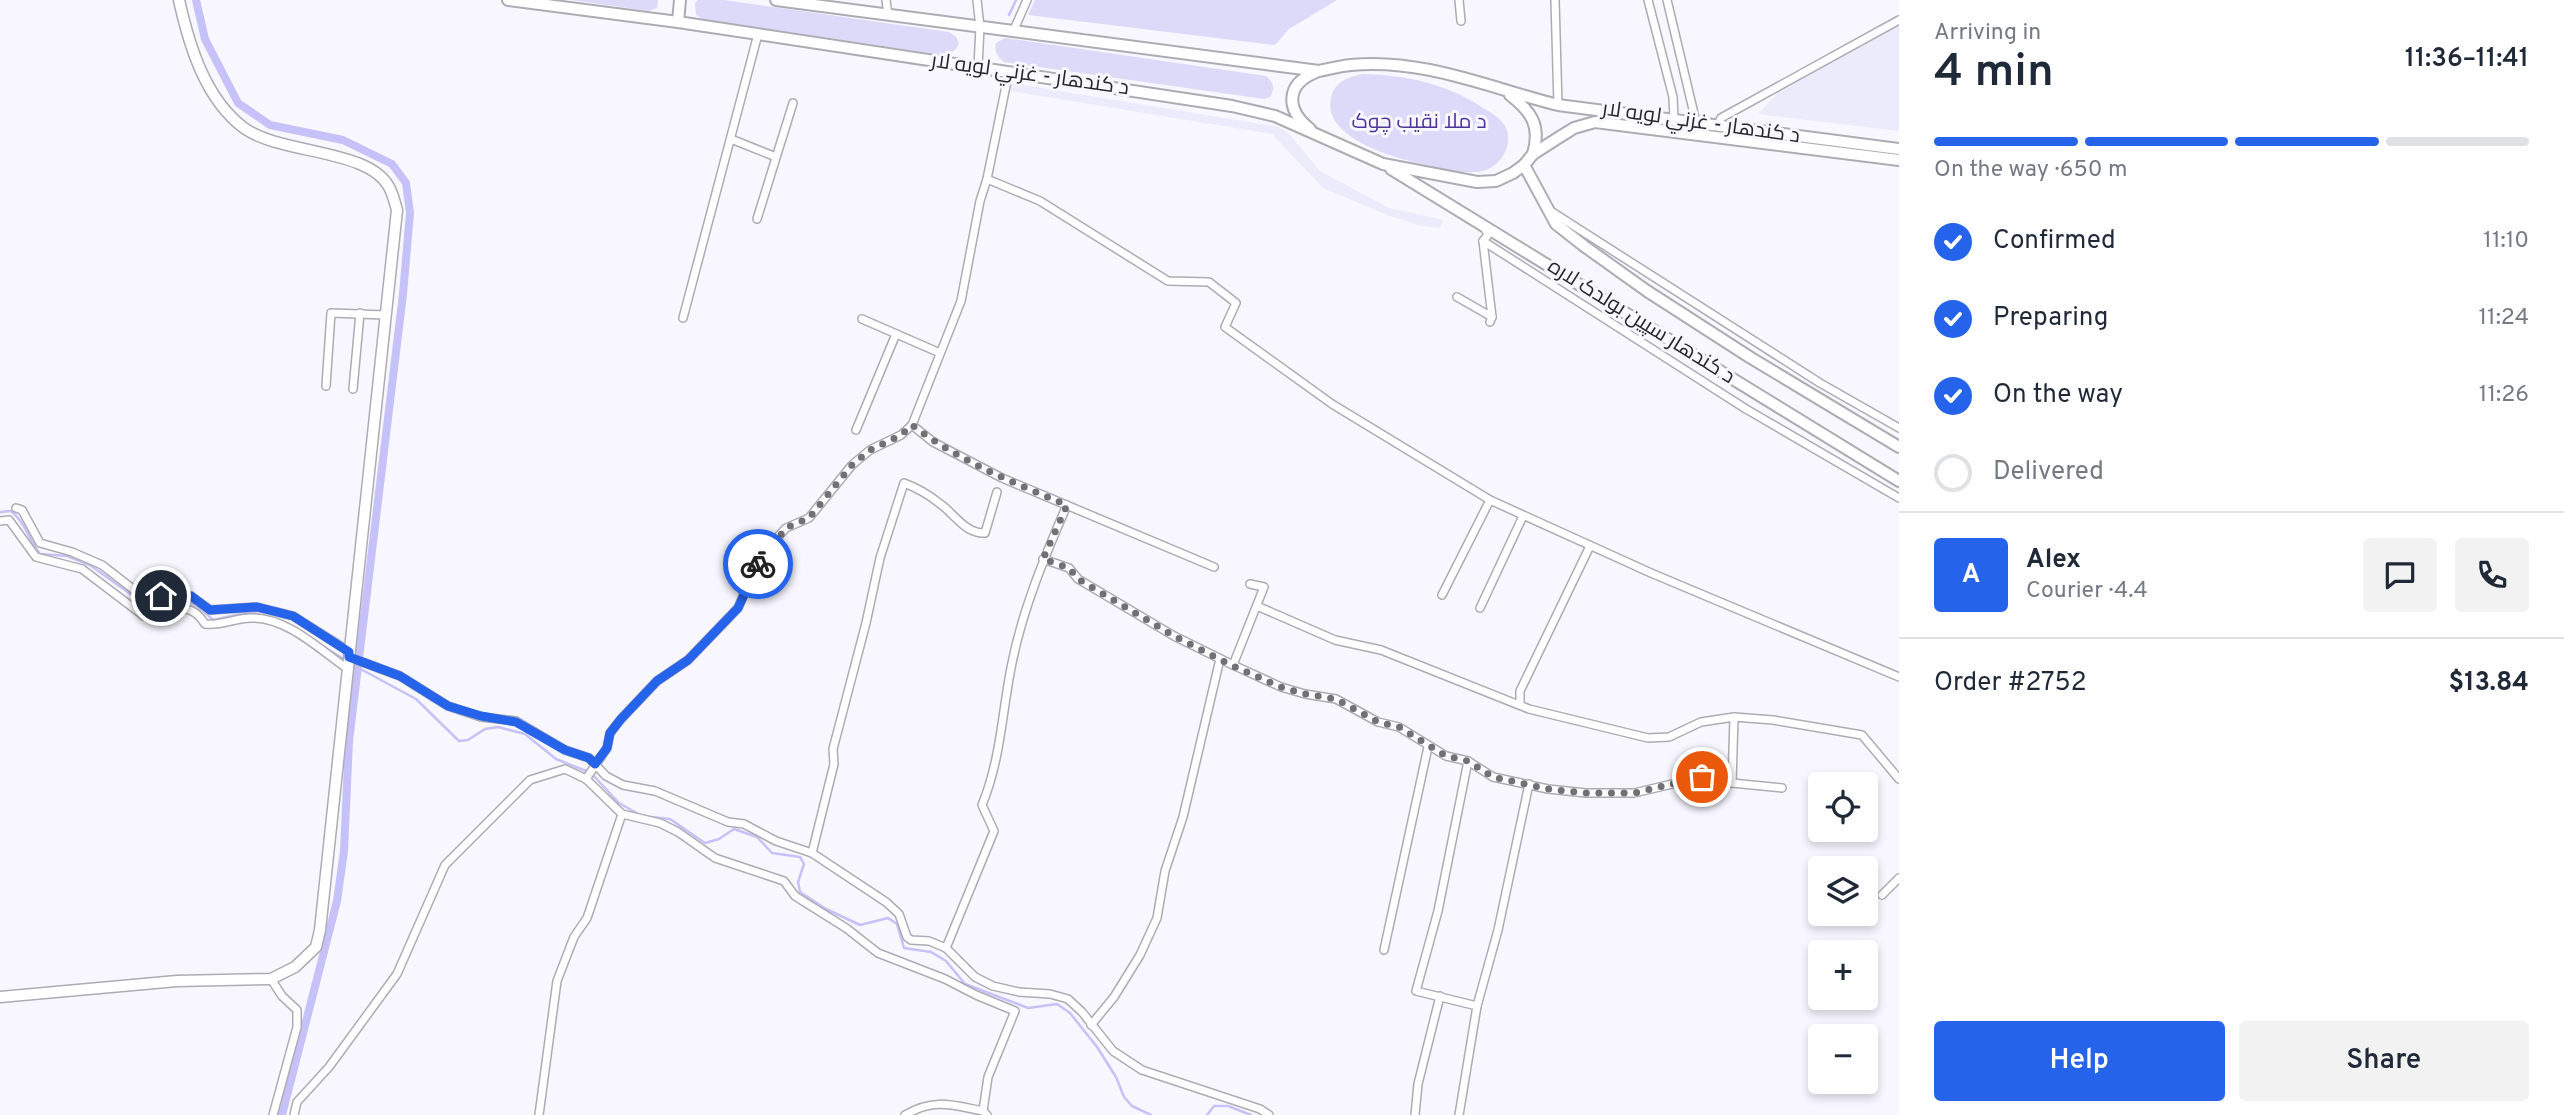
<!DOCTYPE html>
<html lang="en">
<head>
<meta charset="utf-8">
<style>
	:root { --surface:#fff; --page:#f2f2f3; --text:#1f2937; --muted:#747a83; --line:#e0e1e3; --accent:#2563eb }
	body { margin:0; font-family:Overpass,Cairo,sans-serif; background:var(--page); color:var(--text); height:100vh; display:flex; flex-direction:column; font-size:26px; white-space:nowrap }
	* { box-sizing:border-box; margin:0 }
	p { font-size:23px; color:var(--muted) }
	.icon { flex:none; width:38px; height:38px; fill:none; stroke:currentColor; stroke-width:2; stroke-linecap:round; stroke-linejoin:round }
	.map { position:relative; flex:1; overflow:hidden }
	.sheet { display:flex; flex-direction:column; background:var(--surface); width:665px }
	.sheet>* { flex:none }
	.buttons { position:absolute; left:1808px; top:772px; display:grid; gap:14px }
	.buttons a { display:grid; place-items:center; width:70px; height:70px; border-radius:7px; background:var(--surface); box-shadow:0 4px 10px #0003; font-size:35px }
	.pin { position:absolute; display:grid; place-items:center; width:60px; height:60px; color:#fff; margin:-30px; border:4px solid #fff; border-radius:50%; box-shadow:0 2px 7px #0007 }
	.courier { position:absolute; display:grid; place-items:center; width:70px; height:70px; margin:-35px; border:5px solid #2563eb; border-radius:50%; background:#fff; color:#222; box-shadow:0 2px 9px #0007 }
	.headline em { font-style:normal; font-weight:600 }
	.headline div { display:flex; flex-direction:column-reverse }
	.headline { display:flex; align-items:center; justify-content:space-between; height:119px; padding:0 35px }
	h1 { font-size:46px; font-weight:600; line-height:52px }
	.bar { display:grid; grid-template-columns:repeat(4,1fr); gap:10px 7px; align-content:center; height:84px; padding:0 35px }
	.bar i { height:9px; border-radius:5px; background:var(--line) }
	.bar .selected { background:var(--accent) }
	.bar p { grid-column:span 4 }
	.line { display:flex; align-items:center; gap:18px; padding:0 35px; border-top:2px solid var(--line) }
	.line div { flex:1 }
	.round { display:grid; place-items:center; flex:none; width:74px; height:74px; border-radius:7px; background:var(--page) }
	ol { padding:0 35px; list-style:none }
	li { display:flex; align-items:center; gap:21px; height:77px }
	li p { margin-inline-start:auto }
	li .icon { padding:7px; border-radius:50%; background:var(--accent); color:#fff; stroke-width:4 }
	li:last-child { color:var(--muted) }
	li i { width:38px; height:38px; border:4px solid var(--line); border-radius:50% }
	.button { display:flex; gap:14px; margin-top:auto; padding:14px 35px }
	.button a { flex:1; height:80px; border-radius:7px; background:var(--accent); color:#fff; font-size:28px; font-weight:600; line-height:80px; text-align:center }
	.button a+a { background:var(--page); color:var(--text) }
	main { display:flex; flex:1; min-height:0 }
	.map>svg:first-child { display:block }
	.built { fill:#ecebfc }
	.green { fill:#dcdaf8 }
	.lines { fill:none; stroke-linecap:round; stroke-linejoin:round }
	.stream { stroke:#c6c1f8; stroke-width:2.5 }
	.canal { stroke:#c6c1f8; stroke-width:8 }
	.minor-casing { stroke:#adacb5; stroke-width:10 }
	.major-casing { stroke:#adacb5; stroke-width:13 }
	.highway-casing { stroke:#adacb5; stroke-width:14 }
	.minor { stroke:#fff; stroke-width:7 }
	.major { stroke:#fff; stroke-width:10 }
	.highway { stroke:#fff; stroke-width:10 }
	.done { stroke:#707075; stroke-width:7; stroke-dasharray:0 12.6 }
	.route { stroke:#2563eb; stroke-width:9 }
	.labels { text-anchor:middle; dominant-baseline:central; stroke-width:6; stroke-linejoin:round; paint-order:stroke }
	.street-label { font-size:21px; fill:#27272a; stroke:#f8f7ff }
	.park-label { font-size:21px; fill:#4e349b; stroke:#f8f7ff }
</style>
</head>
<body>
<main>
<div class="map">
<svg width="1899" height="1115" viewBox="0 0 1899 1115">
	<rect width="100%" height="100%" fill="#f8f7ff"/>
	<!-- built -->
	<g class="built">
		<polygon points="1899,25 1899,131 1758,114 1782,88"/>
		<polygon points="1011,83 1279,127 1291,136 1320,171 1389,208 1443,220 1440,228 1421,226 1387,215 1323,188 1272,134 1010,91"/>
	</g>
	<!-- green -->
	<g class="green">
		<polygon points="571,0 658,0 657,8 649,11"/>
		<path d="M 698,0 L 724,0 L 949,32 L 956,37 L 959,43 C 954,55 948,54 936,54 L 702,19 L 696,15 L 695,3 Z"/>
		<polygon points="1035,0 1337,0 1289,29 1275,45 1028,15"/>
		<path d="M 1005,38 L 1266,76 C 1274,83 1275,88 1270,97 L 1264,99 L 1004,62 C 997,56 994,52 996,43 Z"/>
		<path d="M 1362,74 C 1405,75 1444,83 1480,106 C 1488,111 1500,117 1505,126 C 1514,142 1503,164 1486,170 C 1476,174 1455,172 1444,169 C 1413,163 1321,143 1331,98 C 1335,81 1347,78 1362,74 Z"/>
	</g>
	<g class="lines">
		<!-- stream -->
		<g class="stream">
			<polyline points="1009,15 1016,0"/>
			<path d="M 0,512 L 11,511 C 25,522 29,540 40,554 L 67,556 L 90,565 L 154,611 C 179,591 193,601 213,620 L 250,612 L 267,617"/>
			<polyline points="319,644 342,658"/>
			<polyline points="355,666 416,699 459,741 468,740 485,729 498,727 525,734 556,759 591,773 619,803 642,816 670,819 705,843 719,839 734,829 757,837 772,853 800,857 804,864 798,882 800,892 826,909 860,925 888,918 897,924 904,948 931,952 946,961 965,984 1028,1008 1057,1004 1070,1013 1097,1047 1116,1077 1124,1097 1132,1106 1151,1115"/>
			<polyline points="1207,1115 1214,1106 1228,1106 1251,1115"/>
		</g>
		<!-- canal -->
		<polyline class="canal" points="196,0 205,39 238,103 270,125 343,140 392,164 406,183 410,213 403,294 349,741 344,851 337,901 282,1115"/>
		<!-- minor casing -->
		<g class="minor-casing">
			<g id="minor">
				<polyline points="886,0 888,15"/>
				<polyline points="977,0 980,27 978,67"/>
				<polyline points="1459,0 1461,21"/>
				<polyline points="1555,0 1558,105"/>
				<polyline points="1648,0 1673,97 1674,120"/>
				<polyline points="1667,0 1696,122 1695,136"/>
				<polyline points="1013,32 1027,0"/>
				<polyline points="1718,125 1721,118 1899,20"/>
				<polyline points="731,139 776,157"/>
				<polyline points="987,179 1040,201 1168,281 1209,282 1236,303 1225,327 1332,404 1490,500 1651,573 1899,677"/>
				<polyline points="1549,210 1820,383 1899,428"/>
				<polyline points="757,219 793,103"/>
				<polyline points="1484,227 1488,235 1483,241 1746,409 1899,498"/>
				<polyline points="1483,241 1492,317 1490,322"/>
				<polyline points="1457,297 1492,317"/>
				<polyline points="683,318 758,34"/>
				<polyline points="862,319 940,353"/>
				<polyline points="326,386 331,313 385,315"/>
				<polyline points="353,389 360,313"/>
				<polyline points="912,425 933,442 1002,478 1214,567"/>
				<polyline points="856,430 896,334"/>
				<polyline points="16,508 22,510 40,543 72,552 102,565 142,596 191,596 210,610 257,607 293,616 350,652"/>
				<path d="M 0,521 L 9,520 L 36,557 L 82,569 L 144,616 C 169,617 187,595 205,624 C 222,626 237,617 253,618 C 288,618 320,650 348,669"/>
				<polyline points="1043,559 1069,568 1078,579 1174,636 1233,665 1281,687 1305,694 1336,699 1378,722 1399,727 1446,756 1468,761 1493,777 1548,789 1586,793 1634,793 1702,777 1732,783 1782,788"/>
				<polyline points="1442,595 1490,500"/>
				<polyline points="1257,606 1335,640 1381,650 1529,709 1648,738 1669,737 1701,722 1734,717 1773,720 1862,735 1899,779"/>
				<polyline points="1480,608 1523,516"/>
				<polyline points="349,657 400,676 448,706 481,717 516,721 565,750 589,758 606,776 623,785 655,791 728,822 744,824 776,841 812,853 886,902 899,914 907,937 911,940 929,941 946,948 975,977 993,986 1019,992 1050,994 1068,999 1082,1012 1113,1051 1142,1070 1260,1109 1269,1115"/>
				<polyline points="1233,665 1264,587 1250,584"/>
				<polyline points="1520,705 1520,691 1590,546"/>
				<polyline points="1468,761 1438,911 1416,991 1477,1006"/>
				<polyline points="586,779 607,748 610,733 621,719 657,681 688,660 738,608 753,573 772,543 786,528 809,518 852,465 870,450 901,435 912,425 961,301 980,201 987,179 1009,71"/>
				<polyline points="1732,783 1734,717"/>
				<path d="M 812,853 L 834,764 L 833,749 L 866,623 L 880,558 L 904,483 C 917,488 928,494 939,503 C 954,513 965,534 985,533 L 997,492"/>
				<polyline points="1882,895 1899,878"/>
				<path d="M 946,948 L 994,831 L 982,805 C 1001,759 1002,711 1012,663 C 1023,608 1045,556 1067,505"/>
				<polyline points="1384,950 1428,747"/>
				<polyline points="271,979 282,996 297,1010 297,1027 273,1115"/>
				<polyline points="1091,1025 1114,997 1140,955 1157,918 1165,871 1183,817 1220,659"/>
				<polyline points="294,1115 297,1102 329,1067 397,974 445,865 530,780 565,769 586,779 622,814 660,823 678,832 715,858 784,881 795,896 846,928 878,953 945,979 976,995 1015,1011 988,1077 983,1111"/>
				<polyline points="539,1115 557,981 574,937 587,918 622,814"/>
				<path d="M 905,1115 C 934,1098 952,1105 983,1111 L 987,1115"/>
				<polyline points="1415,1115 1418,1084 1440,996"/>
				<polyline points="1459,1115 1477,1006 1498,930 1529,784"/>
			</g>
		</g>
		<!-- major casing -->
		<g class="major-casing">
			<path id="major" d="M 0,997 L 177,981 L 271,979 L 295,967 L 316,947 L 320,930 L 397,210 C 395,203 393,195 390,189 C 371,148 281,155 244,128 C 205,99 189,45 179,0"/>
		</g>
		<!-- highway casing -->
		<g class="highway-casing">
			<g id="highway">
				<polyline points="508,0 678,22 1232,106 1275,116 1383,164 1477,182 1496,181 1513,173 1524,165 1533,154 1558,138 1574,128 1595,122 1899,160"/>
				<path d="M 776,0 L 1319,71 C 1329,69 1340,66 1351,65 C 1423,58 1490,88 1558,105 L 1899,149"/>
				<polyline points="678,22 680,0"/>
				<path d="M 1510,95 C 1532,112 1541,126 1533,154"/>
				<path d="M 1310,129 C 1285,109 1286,84 1316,72"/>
				<polyline points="1524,165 1556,224 1584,246 1647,291 1751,358 1899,447"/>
				<polyline points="1391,169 1899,481"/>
			</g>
		</g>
		<!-- minor -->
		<use href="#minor" class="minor"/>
		<!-- major -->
		<use href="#major" class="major"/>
		<!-- highway -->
		<use href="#highway" class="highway"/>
	</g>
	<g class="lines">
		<!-- done -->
		<path class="done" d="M 758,564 L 786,528 L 809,518 L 852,465 L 870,450 L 901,435 L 912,425 C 957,460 1014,483 1067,505 L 1043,559 L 1069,568 L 1078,579 L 1174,636 L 1233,666 L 1281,687 L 1305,694 L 1336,699 L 1378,722 L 1399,727 L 1446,756 L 1468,761 L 1493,777 L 1548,789 L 1586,793 L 1634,793 L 1702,777"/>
		<!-- route -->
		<polyline class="route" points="161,596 191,596 210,610 257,607 293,616 349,652 349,657 400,676 448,706 481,716 516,722 565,750 589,758 595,764 607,748 610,733 621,719 657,681 688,660 738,608 758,564"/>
	</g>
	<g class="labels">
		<!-- street labels -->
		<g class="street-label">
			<text transform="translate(1030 75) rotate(8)">د کندهار - غزني لويه لار</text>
			<text transform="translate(1701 123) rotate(8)">د کندهار - غزني لويه لار</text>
			<text transform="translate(1641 322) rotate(32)">د کندهار سپین بولدک لاره</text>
		</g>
		<!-- park labels -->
		<g class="park-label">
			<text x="1419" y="122">د ملا نقيب چوک</text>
		</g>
	</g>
</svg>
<div class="buttons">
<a><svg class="icon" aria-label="locate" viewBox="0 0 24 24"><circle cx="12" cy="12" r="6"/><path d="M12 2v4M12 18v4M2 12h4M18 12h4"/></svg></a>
<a><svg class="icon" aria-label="layers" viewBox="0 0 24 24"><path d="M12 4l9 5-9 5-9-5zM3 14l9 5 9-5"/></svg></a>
<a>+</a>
<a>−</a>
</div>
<div class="pin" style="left:1702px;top:777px;background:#ea580c"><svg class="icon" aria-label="bag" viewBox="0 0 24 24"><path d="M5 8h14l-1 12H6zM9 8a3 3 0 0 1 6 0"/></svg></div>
<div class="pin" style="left:161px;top:596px;background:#1f2937"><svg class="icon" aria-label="home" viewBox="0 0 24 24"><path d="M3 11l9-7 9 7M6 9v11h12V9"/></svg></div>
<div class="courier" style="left:758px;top:564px"><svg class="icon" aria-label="bike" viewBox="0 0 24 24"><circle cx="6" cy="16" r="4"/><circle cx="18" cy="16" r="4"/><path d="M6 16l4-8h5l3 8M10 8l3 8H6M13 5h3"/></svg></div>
</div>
<section class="sheet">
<div class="headline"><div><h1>4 min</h1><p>Arriving in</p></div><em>11:36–11:41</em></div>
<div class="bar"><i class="selected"></i><i class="selected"></i><i class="selected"></i><i></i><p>On the way · 650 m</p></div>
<ol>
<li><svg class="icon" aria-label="check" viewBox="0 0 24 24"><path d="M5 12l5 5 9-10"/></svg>Confirmed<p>11:10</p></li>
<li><svg class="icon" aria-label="check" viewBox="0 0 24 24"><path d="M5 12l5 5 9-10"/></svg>Preparing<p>11:24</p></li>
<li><svg class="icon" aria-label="check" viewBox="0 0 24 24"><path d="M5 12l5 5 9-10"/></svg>On the way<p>11:26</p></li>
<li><i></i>Delivered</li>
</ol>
<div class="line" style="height:126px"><b class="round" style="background:var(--accent);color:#fff">A</b><div><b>Alex</b><p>Courier · 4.4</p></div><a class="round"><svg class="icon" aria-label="chat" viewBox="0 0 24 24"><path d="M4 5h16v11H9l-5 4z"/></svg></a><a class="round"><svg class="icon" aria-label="phone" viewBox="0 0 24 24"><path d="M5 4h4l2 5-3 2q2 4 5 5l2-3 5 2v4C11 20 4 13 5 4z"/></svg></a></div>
<div class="line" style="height:91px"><div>Order #2752</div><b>$13.84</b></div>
<div class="button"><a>Help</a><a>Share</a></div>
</section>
</main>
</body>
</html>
